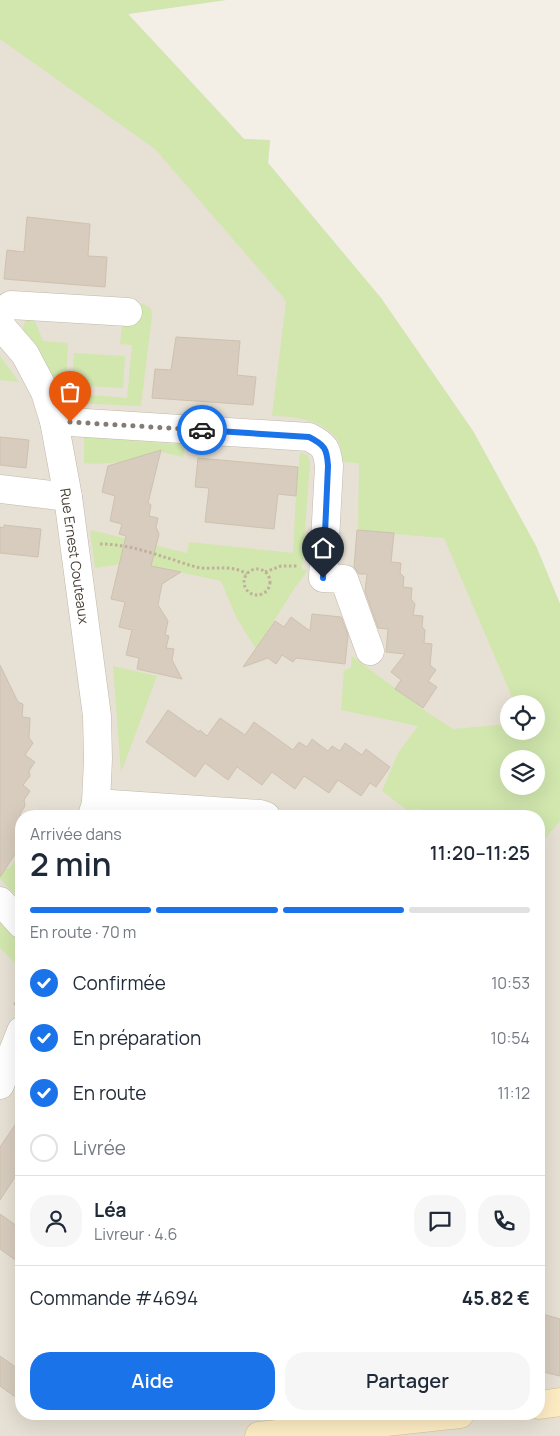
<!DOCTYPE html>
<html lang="fr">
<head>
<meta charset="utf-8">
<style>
	:root { --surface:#fff; --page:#f6f6f7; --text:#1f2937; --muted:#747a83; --line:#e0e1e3; --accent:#1a73e8 }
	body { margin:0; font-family:Manrope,sans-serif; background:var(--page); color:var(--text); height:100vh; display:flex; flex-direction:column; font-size:19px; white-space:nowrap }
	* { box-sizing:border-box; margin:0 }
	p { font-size:16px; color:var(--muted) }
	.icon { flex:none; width:28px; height:28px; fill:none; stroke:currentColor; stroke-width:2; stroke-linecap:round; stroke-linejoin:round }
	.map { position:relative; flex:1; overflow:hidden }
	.side { position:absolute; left:15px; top:810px; width:530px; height:610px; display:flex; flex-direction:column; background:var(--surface); border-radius:20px; box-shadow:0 5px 20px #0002 }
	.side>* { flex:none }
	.buttons { position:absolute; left:500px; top:695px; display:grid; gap:10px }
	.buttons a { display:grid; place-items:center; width:45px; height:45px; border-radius:50%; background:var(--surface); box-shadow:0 5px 20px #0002; font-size:25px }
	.pin { position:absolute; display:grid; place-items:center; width:42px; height:42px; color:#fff; margin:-51px -21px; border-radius:50% 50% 50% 0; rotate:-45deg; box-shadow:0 0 5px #0007 }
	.pin .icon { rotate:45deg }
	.courier { position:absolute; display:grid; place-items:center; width:50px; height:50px; margin:-25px; border:4px solid #1a73e8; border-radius:50%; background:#fff; color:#222; box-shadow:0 1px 6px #0007 }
	.overview em { font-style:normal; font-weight:600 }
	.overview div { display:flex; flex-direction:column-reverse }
	.overview { display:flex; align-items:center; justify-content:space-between; height:85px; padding:0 15px }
	h1 { font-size:32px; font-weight:600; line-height:38px }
	.bar { display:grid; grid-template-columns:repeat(4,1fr); gap:8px 5px; align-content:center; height:60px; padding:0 15px }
	.bar i { height:6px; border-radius:4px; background:var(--line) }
	.bar .on { background:var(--accent) }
	.bar p { grid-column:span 4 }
	.line { display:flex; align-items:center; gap:12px; padding:0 15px; border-top:1px solid var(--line) }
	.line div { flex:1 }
	.round { display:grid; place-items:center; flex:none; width:52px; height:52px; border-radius:20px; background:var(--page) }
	ol { padding:0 15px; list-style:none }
	li { display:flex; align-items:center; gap:15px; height:55px }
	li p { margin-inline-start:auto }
	li .icon { padding:5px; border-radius:50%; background:var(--accent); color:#fff; stroke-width:4 }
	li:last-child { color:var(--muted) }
	li i { width:28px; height:28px; border:2px solid var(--line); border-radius:50% }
	.button { display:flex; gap:10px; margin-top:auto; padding:10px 15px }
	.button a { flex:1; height:58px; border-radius:20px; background:var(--accent); color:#fff; font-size:20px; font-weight:600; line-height:58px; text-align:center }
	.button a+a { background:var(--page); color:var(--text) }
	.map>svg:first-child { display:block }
	.residential { fill:#e7e0d4; fill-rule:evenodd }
	.green { fill:#d1e7ae; fill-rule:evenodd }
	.building { fill:#d7ccbe; stroke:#cfc1af }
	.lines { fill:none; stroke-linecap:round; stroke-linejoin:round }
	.street-casing { stroke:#c1b8ab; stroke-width:29 }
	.secondary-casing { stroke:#d3bf96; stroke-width:29 }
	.path { stroke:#c0b09a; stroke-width:3; stroke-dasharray:2.5 2.5; stroke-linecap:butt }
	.street { stroke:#fff; stroke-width:28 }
	.secondary { stroke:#feedc4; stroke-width:28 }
	.done { stroke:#827c73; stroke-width:5; stroke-dasharray:0 9 }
	.route { stroke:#1a73e8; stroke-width:6 }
	.labels { text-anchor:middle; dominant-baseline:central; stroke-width:4; stroke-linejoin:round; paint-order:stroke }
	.street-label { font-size:14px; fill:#453e35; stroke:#fff }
</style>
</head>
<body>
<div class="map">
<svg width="560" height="1436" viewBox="0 0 560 1436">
	<rect width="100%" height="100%" fill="#f3eee6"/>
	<!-- residential -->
	<path class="residential" d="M 0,0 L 226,0 L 128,14 L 244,139 L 270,140 L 268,163 L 381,298 L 473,431 L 536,546 L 560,604 L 560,1436 L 0,1436 ZM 509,704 L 536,704 L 536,731 L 509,731 ZM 509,759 L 536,759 L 536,786 L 509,786 ZM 21,816 L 539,816 L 539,1414 L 21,1414 Z"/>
	<!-- green -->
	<g class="green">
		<path d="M 0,0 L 226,0 L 128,14 L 244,139 L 270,140 L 268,163 L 381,298 L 473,431 L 536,546 L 560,604 L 560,821 L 539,846 L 539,816 L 432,816 L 420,809 L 407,810 L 382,791 L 398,753 L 418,726 L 341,710 L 344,670 L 351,668 L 352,656 L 428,713 L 453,729 L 509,724 L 509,731 L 536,731 L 536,704 L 515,704 L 444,538 L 358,531 L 359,463 L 342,462 C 341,456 341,445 337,439 C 322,420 295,416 272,416 L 286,302 L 283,297 L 155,149 L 0,39 ZM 509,759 L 536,759 L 536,786 L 509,786 Z"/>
		<polygon points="142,303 151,309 152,315 141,406 73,403 68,393 127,398 132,345 120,344 122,325 133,322"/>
		<polygon points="28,319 35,321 43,341 68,343 66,382 58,388 37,348 23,329 24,323"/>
		<polygon points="74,353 125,356 123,388 71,385"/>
		<polygon points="0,356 19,382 0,380"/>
		<polygon points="84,436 185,445 183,457 157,451 123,462 96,464 84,463"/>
		<polygon points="300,453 308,455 310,463 302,569 308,570 294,589 256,649 236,617 221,581 133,562 95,568 90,530 187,553 189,542 293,553 296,496"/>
		<polygon points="113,666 157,676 121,773"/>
		<polygon points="14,862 21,867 21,901 0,879 0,873 4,869 10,868"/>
		<polygon points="0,919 21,941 21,969 0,948"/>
	</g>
	<!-- building -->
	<g class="building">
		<polygon points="27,217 90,224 88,256 107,257 105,287 4,279 7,250 24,252"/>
		<polygon points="176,337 240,341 237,375 256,377 253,405 152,398 155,369 171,370"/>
		<polygon points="0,437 29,440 26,468 0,465"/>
		<polygon points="161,450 148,503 151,505 149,516 158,518 156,527 159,534 151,566 181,572 162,584 158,605 168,621 165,635 169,636 166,648 174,649 172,660 182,679 137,669 139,658 126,655 132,630 119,627 125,602 111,599 126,536 119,534 122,524 110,521 115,496 102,492 108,466"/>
		<polygon points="198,458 298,467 296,496 278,494 274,529 205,522 209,488 195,487"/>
		<polygon points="4,525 41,529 38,557 0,553 0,527 4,528"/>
		<polygon points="357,530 394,533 391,562 401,563 400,573 404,577 403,587 412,588 411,599 415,604 413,615 423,616 422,627 425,630 424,643 432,644 430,665 436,670 428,681 437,687 423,708 395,689 401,680 391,672 405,654 386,652 388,629 378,628 365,591 367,574 359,574 354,567"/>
		<polygon points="312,614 341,617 348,635 345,664 296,658 293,662 282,655 276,664 268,658 243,667 275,621 284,627 291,617 310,631"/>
		<polygon points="0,665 18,702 23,704 22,717 30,718 29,738 33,743 25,755 35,762 29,771 30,776 23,785 30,791 24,800 25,806 20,814 21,816 21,845 0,877"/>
		<polygon points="168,710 199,732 200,730 207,736 220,718 245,735 254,722 293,750 299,742 307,747 312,739 328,751 332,746 340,751 345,743 362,755 366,749 390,767 376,787 370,783 361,796 338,780 329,793 304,776 295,789 272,772 262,785 237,767 228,780 205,763 195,777 146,742"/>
		<polygon points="21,1116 21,1168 0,1200 0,1147"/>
		<polygon points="0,1214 21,1229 21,1264 0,1249"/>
		<polygon points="539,1313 560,1319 560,1376 539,1371"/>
		<polygon points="0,1356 21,1371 21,1401 0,1386"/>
	</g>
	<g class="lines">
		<!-- street casing -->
		<g class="street-casing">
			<g id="street">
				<polyline points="0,312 11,305 128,312"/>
				<polyline points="0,325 25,354 45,392 54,421 68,497 97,716 98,759 96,803 92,816"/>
				<path d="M 54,421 L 309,437 C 325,445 327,449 329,466 L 323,578 L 344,579 L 370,651"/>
				<polyline points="0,489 68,497"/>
				<polyline points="96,803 260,814 266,816"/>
				<polyline points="0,901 21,924"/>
				<polyline points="0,1085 21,1031"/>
			</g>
		</g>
		<!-- secondary casing -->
		<g class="secondary-casing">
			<g id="secondary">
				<polyline points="539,1405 560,1402"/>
				<polyline points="259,1436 460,1414"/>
			</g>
		</g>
		<!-- path -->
		<g class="path">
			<path d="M 100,544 C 122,544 143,550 164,557 C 176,560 189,566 201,568 C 217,569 233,565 247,574"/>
			<circle cx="257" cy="582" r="13"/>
			<polyline points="265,572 281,566 298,566"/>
			<polyline points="15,1005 21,987"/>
		</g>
		<!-- street -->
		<use href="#street" class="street"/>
		<!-- secondary -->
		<use href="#secondary" class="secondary"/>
	</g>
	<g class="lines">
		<!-- done -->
		<polyline class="done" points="70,422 202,430"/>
		<!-- route -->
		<path class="route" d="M 202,430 L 309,437 C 325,445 327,449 328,466 L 323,578"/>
	</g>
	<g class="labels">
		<!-- street labels -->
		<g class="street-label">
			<text transform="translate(75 556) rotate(82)">Rue Ernest Couteaux</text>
		</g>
	</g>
</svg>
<div class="buttons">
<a><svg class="icon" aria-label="locate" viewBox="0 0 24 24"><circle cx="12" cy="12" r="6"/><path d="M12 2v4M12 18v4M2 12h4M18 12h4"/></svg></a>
<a><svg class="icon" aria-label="layers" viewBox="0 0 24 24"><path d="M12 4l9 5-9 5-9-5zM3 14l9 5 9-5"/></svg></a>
</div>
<div class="pin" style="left:70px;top:422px;background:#ea580c"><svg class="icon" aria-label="bag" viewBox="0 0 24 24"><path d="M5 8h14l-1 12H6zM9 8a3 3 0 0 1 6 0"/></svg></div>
<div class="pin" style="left:323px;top:578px;background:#1f2937"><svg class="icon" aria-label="home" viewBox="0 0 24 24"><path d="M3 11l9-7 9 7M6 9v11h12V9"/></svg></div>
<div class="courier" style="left:202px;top:430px"><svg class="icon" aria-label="car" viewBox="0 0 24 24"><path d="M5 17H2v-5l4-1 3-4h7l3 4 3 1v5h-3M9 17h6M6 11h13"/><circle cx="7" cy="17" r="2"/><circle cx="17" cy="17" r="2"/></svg></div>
<section class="side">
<div class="overview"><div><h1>2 min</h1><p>Arrivée dans</p></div><em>11:20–11:25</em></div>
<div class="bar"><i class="on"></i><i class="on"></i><i class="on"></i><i></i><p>En route · 70 m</p></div>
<ol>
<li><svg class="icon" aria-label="check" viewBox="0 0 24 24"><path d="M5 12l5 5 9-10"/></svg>Confirmée<p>10:53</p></li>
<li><svg class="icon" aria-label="check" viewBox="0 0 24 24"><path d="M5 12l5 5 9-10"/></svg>En préparation<p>10:54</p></li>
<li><svg class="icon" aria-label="check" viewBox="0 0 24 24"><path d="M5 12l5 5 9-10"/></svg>En route<p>11:12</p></li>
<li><i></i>Livrée</li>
</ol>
<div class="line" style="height:90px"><a class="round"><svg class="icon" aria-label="person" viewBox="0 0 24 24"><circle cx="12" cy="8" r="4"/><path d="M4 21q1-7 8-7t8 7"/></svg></a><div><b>Léa</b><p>Livreur · 4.6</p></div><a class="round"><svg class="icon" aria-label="chat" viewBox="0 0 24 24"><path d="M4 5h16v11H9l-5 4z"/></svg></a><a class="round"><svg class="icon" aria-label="phone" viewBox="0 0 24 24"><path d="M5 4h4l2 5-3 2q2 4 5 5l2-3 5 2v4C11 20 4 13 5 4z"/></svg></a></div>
<div class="line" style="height:65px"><div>Commande #4694</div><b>45.82 €</b></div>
<div class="button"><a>Aide</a><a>Partager</a></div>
</section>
</div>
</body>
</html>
